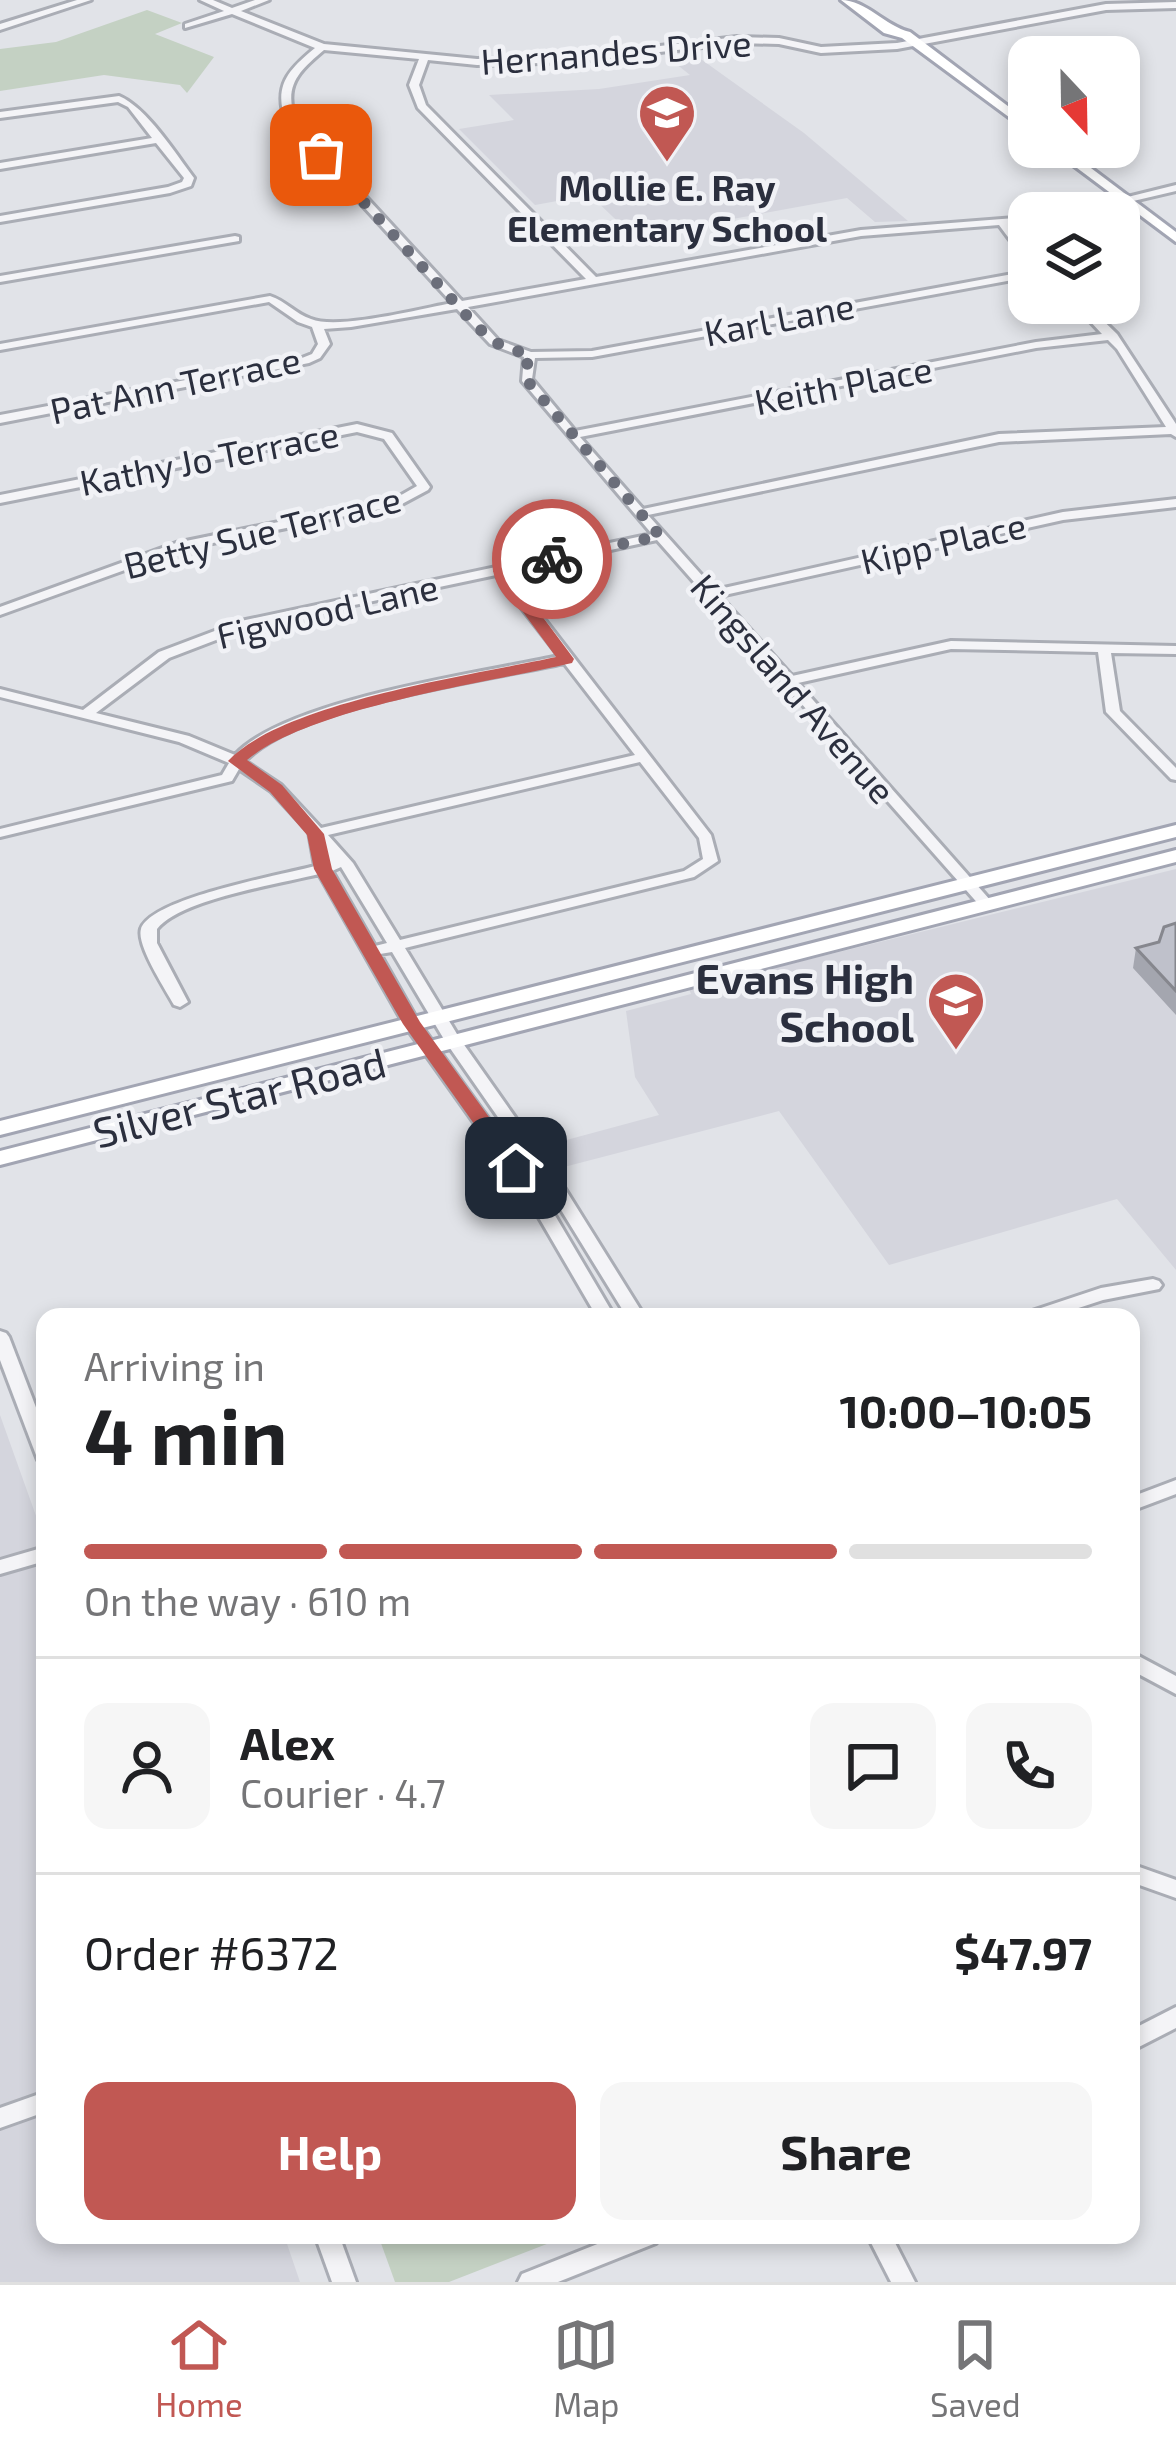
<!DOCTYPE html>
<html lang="en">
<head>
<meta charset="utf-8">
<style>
	:root { --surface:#fff; --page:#f6f6f6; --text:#202124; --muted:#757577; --line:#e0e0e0; --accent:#c15853 }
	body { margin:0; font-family:"Exo 2",sans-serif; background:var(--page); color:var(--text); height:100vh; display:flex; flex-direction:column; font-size:45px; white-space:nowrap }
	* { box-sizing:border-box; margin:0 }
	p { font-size:39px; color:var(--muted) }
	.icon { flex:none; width:66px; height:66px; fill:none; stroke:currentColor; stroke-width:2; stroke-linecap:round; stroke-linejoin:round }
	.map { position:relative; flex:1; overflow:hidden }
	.panel { position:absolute; left:36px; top:1308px; width:1104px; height:936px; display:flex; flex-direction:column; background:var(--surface); border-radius:24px; box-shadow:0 6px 18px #0003 }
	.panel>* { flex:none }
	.needle { width:78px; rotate:158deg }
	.tools { position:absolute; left:1008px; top:36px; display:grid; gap:24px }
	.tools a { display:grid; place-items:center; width:132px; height:132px; border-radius:24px; background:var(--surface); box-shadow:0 6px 18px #0003; font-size:60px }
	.pin { position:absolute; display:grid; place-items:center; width:102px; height:102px; color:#fff; margin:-51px; border-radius:24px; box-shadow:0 6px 18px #0006 }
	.courier { position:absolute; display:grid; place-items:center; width:120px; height:120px; margin:-60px; border:9px solid #c15853; border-radius:50%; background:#fff; color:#222; box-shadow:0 3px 15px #0007 }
	.overview em { font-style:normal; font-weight:700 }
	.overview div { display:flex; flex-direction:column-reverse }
	.overview { display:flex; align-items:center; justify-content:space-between; height:204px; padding:0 48px }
	h1 { font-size:78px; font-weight:700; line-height:90px }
	.bar { display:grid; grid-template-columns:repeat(4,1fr); gap:18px 12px; align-content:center; height:144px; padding:0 48px }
	.bar i { height:15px; border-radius:9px; background:var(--line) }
	.bar .active { background:var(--accent) }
	.bar p { grid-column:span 4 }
	.line { display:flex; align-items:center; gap:30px; padding:0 48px; border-top:3px solid var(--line) }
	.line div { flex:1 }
	.round { display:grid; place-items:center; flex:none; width:126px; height:126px; border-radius:24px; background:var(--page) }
	.action { display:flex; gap:24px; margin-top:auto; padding:24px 48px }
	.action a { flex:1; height:138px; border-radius:24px; background:var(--accent); color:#fff; font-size:48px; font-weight:700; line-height:138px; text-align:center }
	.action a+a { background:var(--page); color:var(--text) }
	.dock { display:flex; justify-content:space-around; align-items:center; height:168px; border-top:3px solid var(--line); background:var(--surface); font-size:33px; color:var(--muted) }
	.dock a { display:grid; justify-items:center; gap:6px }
	.dock .active { color:var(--accent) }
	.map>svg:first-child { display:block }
	.built { fill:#d4d5dd }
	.green { fill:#c4d1c3 }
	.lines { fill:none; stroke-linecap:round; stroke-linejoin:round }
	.minor-casing { stroke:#aaadb5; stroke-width:6 }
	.major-casing { stroke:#a2a5b3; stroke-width:6 }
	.minor { fill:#f4f4f7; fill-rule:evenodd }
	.major { fill:#fff; fill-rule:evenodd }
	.wall { fill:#a4a6af }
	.building { fill:#bfc1cb; stroke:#86878e; stroke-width:3 }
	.route { fill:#c15853 }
	.done { stroke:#6b6e7a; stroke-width:12; stroke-dasharray:0 21.6 }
	.labels { text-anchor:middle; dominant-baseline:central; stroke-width:9; stroke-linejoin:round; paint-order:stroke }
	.far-street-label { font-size:36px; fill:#2b2f3e; stroke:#f1f2f6 }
	.far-poi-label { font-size:36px; font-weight:bold; fill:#2b2f3e; stroke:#f1f2f6 }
	.poi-label { font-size:42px; font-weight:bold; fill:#2b2f3e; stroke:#f1f2f6; text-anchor:end }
	.street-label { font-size:42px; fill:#2b2f3e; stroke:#f1f2f6 }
</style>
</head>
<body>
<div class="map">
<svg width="1176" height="2282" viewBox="0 0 1176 2282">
	<rect width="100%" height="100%" fill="#e1e3e8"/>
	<!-- built -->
	<g class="built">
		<polygon points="691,52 804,133 908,221 875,222 847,198 634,237 590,195 535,205 459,129 514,120 489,95 599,89 690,75 665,55"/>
		<polygon points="1176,869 1176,1270 1117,1199 889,1265 779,1111 564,1167 548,1145 659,1115 635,1077 626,1011 691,994 689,989"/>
		<polygon points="0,1415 45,1541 45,2235 284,2235 300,2282 0,2282"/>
	</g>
	<!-- green -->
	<g class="green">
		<polygon points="147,10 182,23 155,34 214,57 187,93 180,85 104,75 0,91 0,49 56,42"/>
		<polygon points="378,2235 570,2235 449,2282 395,2282"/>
	</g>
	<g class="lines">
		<!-- minor casing -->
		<g class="minor-casing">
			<g id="minor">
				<polygon points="77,0 91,0 0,30 0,24"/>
				<path d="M 200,0 L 213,0 L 232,8 L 255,0 L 269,0 L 241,11 L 324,44 L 477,59 L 574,56 L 737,37 L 779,38 L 821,47 L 897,43 L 1106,4 L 1176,2 L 1176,8 L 1106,10 L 897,49 L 821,53 L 779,44 L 737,43 L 574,62 L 477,65 L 428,60 L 419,85 L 426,105 L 596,277 L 861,230 L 1029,217 L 1029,223 L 1010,225 L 1029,251 L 1029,261 L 1025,260 L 999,225 L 861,236 L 468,307 L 498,340 L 531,352 L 592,351 L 1029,271 L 1029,277 L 592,357 L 535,358 L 532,379 L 575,431 L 1036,342 L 1102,334 L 1073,303 L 1085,303 L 1117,334 L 1176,424 L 1176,437 L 1171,434 L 999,442 L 648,515 L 715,590 L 1063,512 L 1176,499 L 1176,507 L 1063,520 L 720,596 L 792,676 L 951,641 L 1176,646 L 1176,654 L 1111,653 L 1120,711 L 1176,768 L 1176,780 L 1171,779 L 1106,712 L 1098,652 L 951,649 L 798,683 L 991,901 L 993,904 L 986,908 L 981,907 L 657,540 L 508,572 L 711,835 L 718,861 L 694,877 L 405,948 L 460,1039 L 562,1184 L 645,1317 L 627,1317 L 550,1192 L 445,1041 L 392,952 L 380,954 L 419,1023 L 540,1190 L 615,1317 L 597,1317 L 527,1197 L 404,1024 L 319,874 C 279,884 181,899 157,929 L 157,943 L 188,1002 L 180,1007 L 174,1005 C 166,990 136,945 141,929 C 151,898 282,875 315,866 L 309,832 L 271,791 L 239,769 L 232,781 L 0,837 L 0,829 L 222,775 L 229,763 L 179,742 L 0,697 L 0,689 L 83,710 L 159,652 L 241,621 L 652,534 L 522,381 L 524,357 L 490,344 L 457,309 L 351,327 L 324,329 L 330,344 L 320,358 L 309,363 L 0,423 L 0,415 L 302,358 L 312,354 L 318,344 L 312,327 L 298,322 L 269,302 L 0,350 L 0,344 L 270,296 C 286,301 295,314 311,319 C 338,330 420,309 452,303 L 286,122 C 273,86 288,70 315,48 L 232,14 L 185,28 L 185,24 L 224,11 ZM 324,50 L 419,59 L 409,85 L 418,108 L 586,279 L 462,301 L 296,121 C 283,86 298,72 324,50 ZM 1108,340 L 1117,349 L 1166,427 L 999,434 L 643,509 L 580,437 L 1036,348 ZM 496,575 L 559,656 C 481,673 287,699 235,755 L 189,736 L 96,713 L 169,658 L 250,627 ZM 564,663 L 635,755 L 321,828 L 281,785 L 245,761 C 297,705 487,680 564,663 ZM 640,762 L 699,838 L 703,859 L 684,871 L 400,940 L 353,863 L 328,835 ZM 341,867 L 387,943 L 375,946 L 332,871 Z"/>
				<path d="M 119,96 C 147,108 175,153 194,178 L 191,186 L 170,193 L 0,222 L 0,216 L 168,187 L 182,182 L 184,178 L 156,143 L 0,169 L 0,163 L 152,138 L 128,107 L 118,102 L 0,118 L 0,112 Z"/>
				<polygon points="1176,185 1176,191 1082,213 1063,213"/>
				<polygon points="235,236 239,237 239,241 0,282 0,276"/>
				<polygon points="357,424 392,433 430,487 428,490 400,505 183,549 0,615 0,607 176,543 396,498 417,486 384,439 357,432 0,503 0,495"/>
				<polygon points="1153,1279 1159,1281 1162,1285 1159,1289 1103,1300 1051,1317 1023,1317 1026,1313 1101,1288"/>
				<polygon points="0,1331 6,1333 9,1337 45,1431 45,1462 38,1460 36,1455 0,1360"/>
				<polygon points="1176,1480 1176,1494 1131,1511 1131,1497"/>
				<polygon points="45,1547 45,1561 0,1574 0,1560"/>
				<polygon points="1131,1652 1176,1676 1176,1694 1131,1670"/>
				<polygon points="1131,1864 1176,1880 1176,1898 1131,1882"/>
				<polygon points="1176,2007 1176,2028 1131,2051 1131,2030"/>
				<polygon points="45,2092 45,2112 0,2128 0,2108"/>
				<polygon points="315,2235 339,2235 356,2282 332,2282"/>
				<polygon points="620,2235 660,2235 656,2243 558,2282 518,2282 522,2274"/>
				<polygon points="867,2235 891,2235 915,2282 891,2282"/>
			</g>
		</g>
		<!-- major casing -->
		<g class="major-casing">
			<g id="major">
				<path d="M 841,0 C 866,0 885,26 910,32 L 1029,122 L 1029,132 L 902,38 L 884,33 Z"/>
				<polygon points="1049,147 1063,147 1176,232 1176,242"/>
				<polygon points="1176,825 1176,837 0,1135 0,1121"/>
				<polygon points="1176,850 1176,862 0,1165 0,1151"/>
			</g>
		</g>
		<!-- minor -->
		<use href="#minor" class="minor"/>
		<!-- major -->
		<use href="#major" class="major"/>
	</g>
	<!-- wall -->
	<polygon class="wall" points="1176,923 1176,1015 1133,968 1136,948 1159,942"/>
	<!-- building -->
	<polygon class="building" points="1176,923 1176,991 1136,948 1159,942 1164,927"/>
	<!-- route -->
	<path class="route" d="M 552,555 L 557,556 L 557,563 L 510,573 L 574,659 L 572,663 C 487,683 311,707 247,760 L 282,785 L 324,834 L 332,869 L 420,1022 L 526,1168 L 516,1175 L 509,1173 L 403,1024 L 314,869 L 307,835 L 270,792 L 228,761 C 283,702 474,675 556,657 L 493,571 Z"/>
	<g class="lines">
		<!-- done -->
		<polyline class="done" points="321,155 477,327 501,346 530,355 525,371 529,383 660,536 552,559"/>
	</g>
	<!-- icons -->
	<defs>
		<g id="school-pin" transform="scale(3)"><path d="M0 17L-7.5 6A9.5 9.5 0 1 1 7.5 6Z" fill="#c15853" stroke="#f1f2f6"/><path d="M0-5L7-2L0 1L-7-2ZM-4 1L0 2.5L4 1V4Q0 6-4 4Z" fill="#fff"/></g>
	</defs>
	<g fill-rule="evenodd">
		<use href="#school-pin" x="667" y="113"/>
		<use href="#school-pin" x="956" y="1001"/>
	</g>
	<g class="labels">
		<!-- far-street labels -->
		<g class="far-street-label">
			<text transform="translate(616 51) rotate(-4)">Hernandes Drive</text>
			<text transform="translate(779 318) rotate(-11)">Karl Lane</text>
			<text transform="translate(175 384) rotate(-12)">Pat Ann Terrace</text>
			<text transform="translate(843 384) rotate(-11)">Keith Place</text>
			<text transform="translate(209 457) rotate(-11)">Kathy Jo Terrace</text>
			<text transform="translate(262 531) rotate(-14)">Betty Sue Terrace</text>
			<text transform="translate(943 542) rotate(-13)">Kipp Place</text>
			<text transform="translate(327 610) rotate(-13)">Figwood Lane</text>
			<text transform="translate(794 688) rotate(49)">Kingsland Avenue</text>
		</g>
		<!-- far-poi labels -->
		<g class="far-poi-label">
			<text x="667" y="186">Mollie E. Ray<tspan x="667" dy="41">Elementary School</tspan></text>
		</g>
		<!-- poi labels -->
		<g class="poi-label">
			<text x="914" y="977">Evans High<tspan x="914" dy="48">School</tspan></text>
		</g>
		<!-- street labels -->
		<g class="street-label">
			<text transform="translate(239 1096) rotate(-14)">Silver Star Road</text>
		</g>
	</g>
</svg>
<div class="tools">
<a><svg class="needle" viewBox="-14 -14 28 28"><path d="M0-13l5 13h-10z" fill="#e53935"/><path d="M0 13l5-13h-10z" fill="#757577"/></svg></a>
<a><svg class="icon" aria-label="layers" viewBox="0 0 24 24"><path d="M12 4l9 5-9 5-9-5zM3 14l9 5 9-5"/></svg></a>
</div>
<div class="pin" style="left:321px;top:155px;background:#ea580c"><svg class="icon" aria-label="bag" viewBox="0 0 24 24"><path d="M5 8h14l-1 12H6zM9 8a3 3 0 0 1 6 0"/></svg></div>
<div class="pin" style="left:516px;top:1168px;background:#1f2937"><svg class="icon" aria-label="home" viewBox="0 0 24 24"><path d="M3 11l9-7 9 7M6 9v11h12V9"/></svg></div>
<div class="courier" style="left:552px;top:559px"><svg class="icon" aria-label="bike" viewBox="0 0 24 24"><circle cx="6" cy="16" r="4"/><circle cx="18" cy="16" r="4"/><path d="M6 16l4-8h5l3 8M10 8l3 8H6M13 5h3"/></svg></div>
<section class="panel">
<div class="overview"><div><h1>4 min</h1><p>Arriving in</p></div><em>10:00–10:05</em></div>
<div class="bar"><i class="active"></i><i class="active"></i><i class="active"></i><i></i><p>On the way · 610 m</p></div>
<div class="line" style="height:216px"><a class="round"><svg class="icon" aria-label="person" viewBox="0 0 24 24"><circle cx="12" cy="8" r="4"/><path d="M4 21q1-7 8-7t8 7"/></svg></a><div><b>Alex</b><p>Courier · 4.7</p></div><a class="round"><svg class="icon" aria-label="chat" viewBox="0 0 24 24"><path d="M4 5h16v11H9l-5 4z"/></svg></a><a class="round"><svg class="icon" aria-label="phone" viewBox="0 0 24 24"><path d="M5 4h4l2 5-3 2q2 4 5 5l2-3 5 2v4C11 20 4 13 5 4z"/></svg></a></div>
<div class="line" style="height:156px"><div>Order #6372</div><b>$47.97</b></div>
<div class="action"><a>Help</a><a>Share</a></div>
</section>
</div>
<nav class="dock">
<a class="active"><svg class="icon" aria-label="home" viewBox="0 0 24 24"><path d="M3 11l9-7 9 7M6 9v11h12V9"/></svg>Home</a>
<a><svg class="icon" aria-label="map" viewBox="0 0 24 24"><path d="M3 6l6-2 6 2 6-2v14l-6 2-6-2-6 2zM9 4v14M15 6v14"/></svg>Map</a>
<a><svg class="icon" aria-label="saved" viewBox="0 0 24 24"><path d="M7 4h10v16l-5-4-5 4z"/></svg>Saved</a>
</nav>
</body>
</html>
